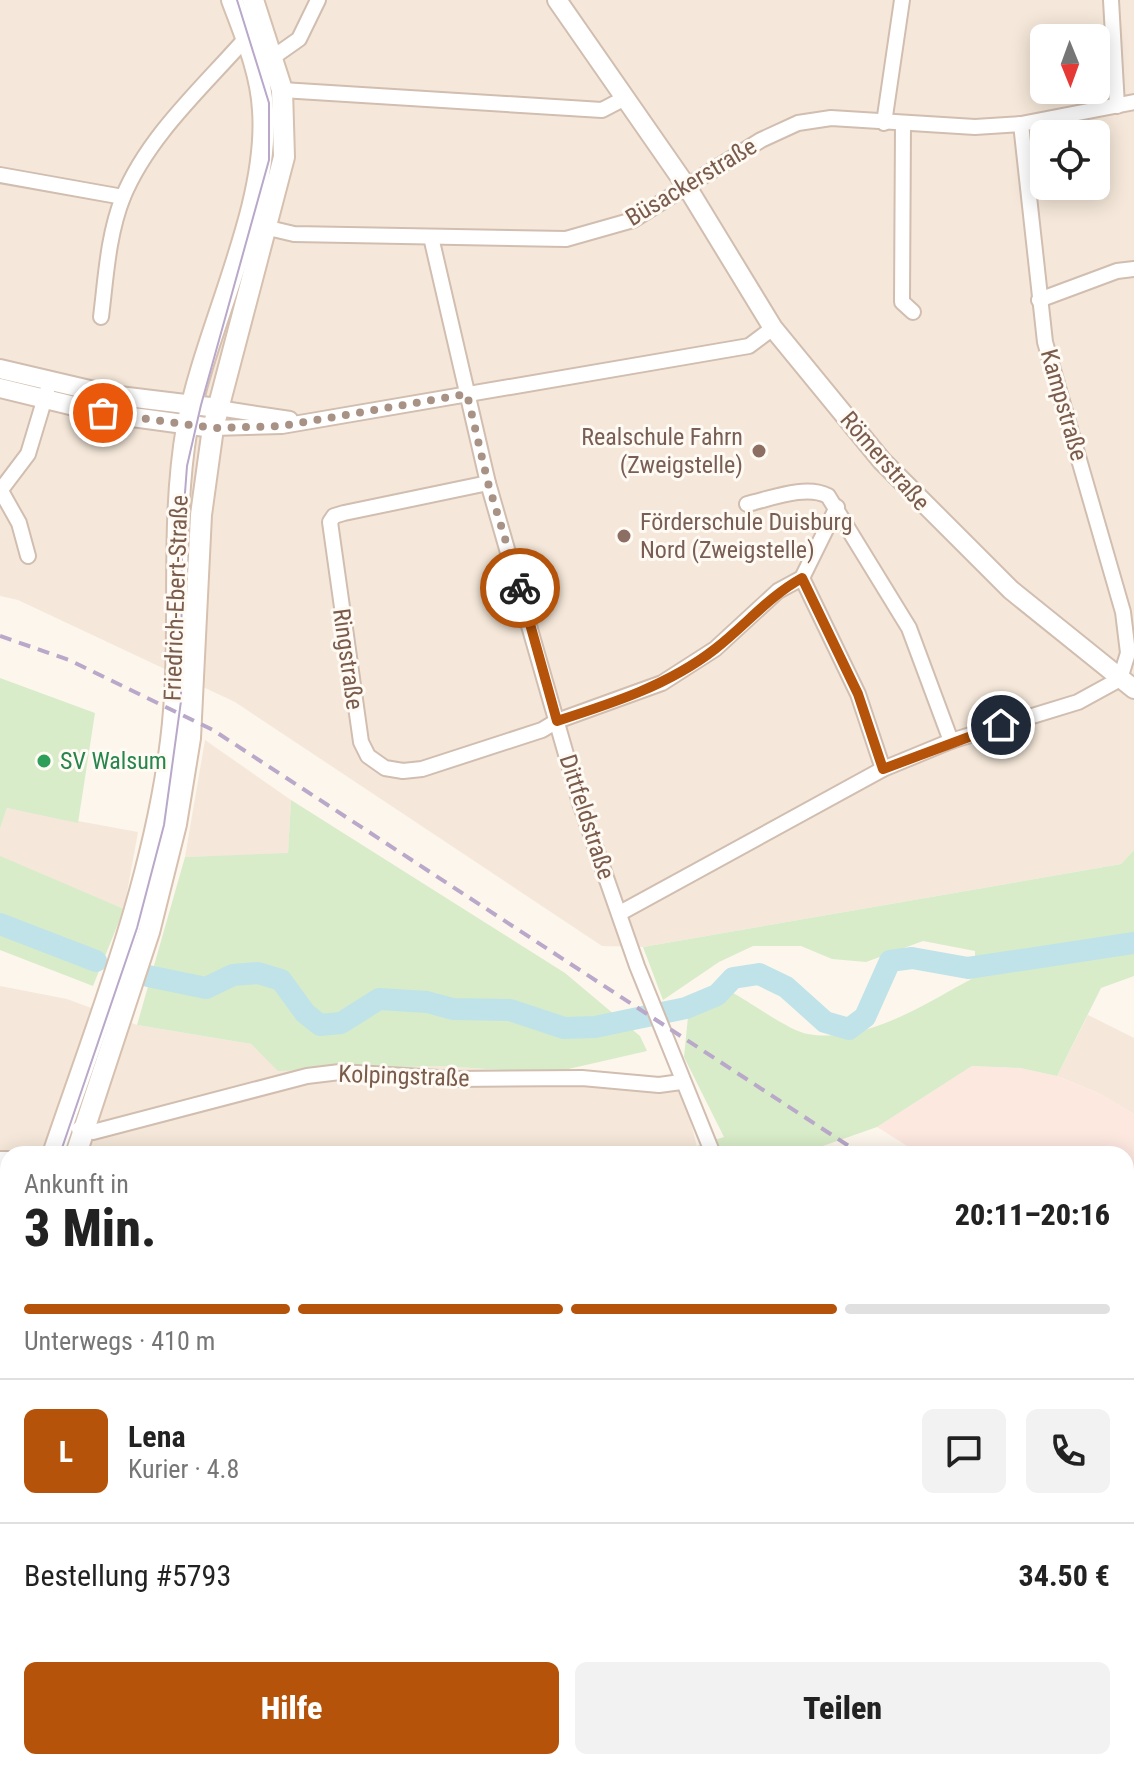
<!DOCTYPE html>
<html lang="de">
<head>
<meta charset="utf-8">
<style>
	:root { --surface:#fff; --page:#f2f2f2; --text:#222; --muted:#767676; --line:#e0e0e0; --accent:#b45309 }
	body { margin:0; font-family:"Roboto Condensed",sans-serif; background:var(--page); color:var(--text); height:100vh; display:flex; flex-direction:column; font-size:30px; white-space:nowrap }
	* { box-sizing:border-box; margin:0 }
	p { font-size:26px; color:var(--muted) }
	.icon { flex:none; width:44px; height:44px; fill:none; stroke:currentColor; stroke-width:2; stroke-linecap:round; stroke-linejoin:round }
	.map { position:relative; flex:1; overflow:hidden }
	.sheet { position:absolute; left:0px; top:1146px; width:1134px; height:624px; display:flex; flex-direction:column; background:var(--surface); border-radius:24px 24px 0 0; box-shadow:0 4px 20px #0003 }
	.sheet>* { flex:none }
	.needle { width:52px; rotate:179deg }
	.fabs { position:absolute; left:1030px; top:24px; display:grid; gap:16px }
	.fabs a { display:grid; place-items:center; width:80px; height:80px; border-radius:12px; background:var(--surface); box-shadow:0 4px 20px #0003; font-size:40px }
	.pin { position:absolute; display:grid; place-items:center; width:68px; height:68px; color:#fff; margin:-34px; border:4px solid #fff; border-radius:50%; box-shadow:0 2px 8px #0007 }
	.courier { position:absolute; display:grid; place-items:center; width:80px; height:80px; margin:-40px; border:6px solid #b45309; border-radius:50%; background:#fff; color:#222; box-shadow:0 2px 10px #0007 }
	.head em { font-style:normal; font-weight:800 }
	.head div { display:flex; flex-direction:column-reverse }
	.head { display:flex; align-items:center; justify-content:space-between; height:136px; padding:0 24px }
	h1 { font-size:52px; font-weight:800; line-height:60px }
	.bar { display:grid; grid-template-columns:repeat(4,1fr); gap:12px 8px; align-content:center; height:96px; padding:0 24px }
	.bar i { height:10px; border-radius:6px; background:var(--line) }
	.bar .selected { background:var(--accent) }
	.bar p { grid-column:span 4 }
	.line { display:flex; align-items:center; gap:20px; padding:0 24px; border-top:2px solid var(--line) }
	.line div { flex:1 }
	.round { display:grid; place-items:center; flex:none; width:84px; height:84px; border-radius:12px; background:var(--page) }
	.cta { display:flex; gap:16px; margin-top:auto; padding:16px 24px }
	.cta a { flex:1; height:92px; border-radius:12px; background:var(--accent); color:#fff; font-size:32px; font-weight:800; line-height:92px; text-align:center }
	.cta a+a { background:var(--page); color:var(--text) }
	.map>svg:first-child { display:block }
	.residential { fill:#f5e8da; fill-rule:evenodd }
	.commercial { fill:#fde8e0 }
	.green { fill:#d8ecc9 }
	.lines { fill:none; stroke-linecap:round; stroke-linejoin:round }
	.river { stroke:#bfe3e8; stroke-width:22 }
	.minor-casing { stroke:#d1beb0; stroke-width:18 }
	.tertiary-casing { stroke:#d1beb0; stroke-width:22 }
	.secondary-casing { stroke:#d6c0b0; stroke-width:24 }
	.minor { stroke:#fff; stroke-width:14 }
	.tertiary { stroke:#fff; stroke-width:18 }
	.secondary { stroke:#fff; stroke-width:20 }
	.tram { stroke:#b9a8c9; stroke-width:2 }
	.rail { stroke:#b9a8c9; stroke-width:4; stroke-dasharray:12 8; stroke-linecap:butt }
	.done { stroke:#a89285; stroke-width:8; stroke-dasharray:0 14.4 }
	.route { stroke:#b45309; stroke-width:10 }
	.education-dot { fill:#8d6e63; stroke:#fffaf3; stroke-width:3 }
	.leisure-dot { fill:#2e9e5b; stroke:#fffaf3; stroke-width:3 }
	.labels { text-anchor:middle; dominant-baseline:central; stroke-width:6; stroke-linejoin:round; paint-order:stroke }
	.street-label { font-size:24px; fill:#7a5c4d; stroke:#fffaf3 }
	.education-label { font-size:24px; fill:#785e54; stroke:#fffaf3; text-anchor:end }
	.leisure-label { font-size:24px; fill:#27864d; stroke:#fffaf3; text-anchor:start }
</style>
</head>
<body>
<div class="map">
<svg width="1134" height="1770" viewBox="0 0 1134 1770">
	<rect width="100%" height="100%" fill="#fdf6ec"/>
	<!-- residential -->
	<g class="residential">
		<path d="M 0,0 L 1134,0 L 1134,850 L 1121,864 L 643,947 L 602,946 L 235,702 L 18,600 L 0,596 ZM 1044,38 L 1096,38 L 1096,90 L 1044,90 ZM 1044,134 L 1096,134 L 1096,186 L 1044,186 Z"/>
		<polygon points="205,740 291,800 288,854 185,857"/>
		<polygon points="7,808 138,832 124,909 0,858 0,829"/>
		<polygon points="0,986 67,999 137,1025 251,1044 278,1070 441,1066 681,1082 697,1147 667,1154 8,1154 8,1323 0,1325"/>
		<polygon points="1088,1015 1134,1038 1134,1114 1098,1093 1057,1076"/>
		<polygon points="8,1367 8,1762 1047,1762 1034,1770 0,1770 0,1368"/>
		<polygon points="1126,1655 1134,1668 1134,1770 1125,1762"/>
	</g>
	<!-- commercial -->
	<polygon class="commercial" points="972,1066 1020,1068 1057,1076 1098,1093 1134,1114 1134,1211 1126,1214 1126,1154 920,1154 877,1127"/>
	<!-- green -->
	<g class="green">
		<polygon points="0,678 95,713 78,823 7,808 0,829"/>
		<polygon points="291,800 565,973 640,1036 647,1051 551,1073 441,1066 278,1071 251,1044 137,1025 185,857 288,853"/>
		<path d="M 1134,850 L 1134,976 L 1101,988 L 1057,1076 L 1020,1068 L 972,1066 L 877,1127 L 800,1154 L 672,1154 L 724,1137 L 684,1057 L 688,1017 L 733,993 C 752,1003 789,1031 808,1034 C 867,1044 926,1003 975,977 L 975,951 L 923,941 L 866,962 L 832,959 L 801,946 L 753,946 L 719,962 L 663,1000 L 643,947 L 1121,864 Z"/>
		<polygon points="0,856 124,909 93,986 0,950"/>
		<polygon points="1126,1352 1134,1359 1134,1668 1126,1655"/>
		<polygon points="1047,1762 1125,1762 1130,1770 1034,1770"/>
	</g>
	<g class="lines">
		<!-- river -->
		<g class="river">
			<polyline points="0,924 96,961"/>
			<polyline points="148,976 206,988 233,975 258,973 281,980 305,1013 320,1025 341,1023 379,999 427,1002 453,1009 510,1010 564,1028 595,1027 686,1008 717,995 733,978 759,974 786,987 825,1022 849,1029 865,1017 890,961 912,958 968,968 1134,943"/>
		</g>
		<!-- minor casing -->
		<g class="minor-casing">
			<g id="minor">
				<polyline points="1111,0 1117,106"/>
				<polyline points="272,58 299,39 318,0"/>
				<polyline points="282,90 602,110 625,98"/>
				<polyline points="884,123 902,0"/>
				<polyline points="903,124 902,302 913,312"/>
				<polyline points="0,175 123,197"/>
				<polyline points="260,226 294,234 566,239 633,220 761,140 798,123 831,118 975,127 1021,124 1134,102"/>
				<polyline points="431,237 488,483 580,803 637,966 713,1154"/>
				<polyline points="1039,300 1117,271 1134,269"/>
				<path d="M 101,317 C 106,276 108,235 123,197 C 148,136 203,87 246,38 L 252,36"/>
				<polyline points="218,408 290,419"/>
				<polyline points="213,428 282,426 749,346 773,328"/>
				<polyline points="488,483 344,513 334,516 330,522 361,742 368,756 385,768 403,771 422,769 542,730 557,721 662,683 715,649 778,591 802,578 837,507"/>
				<polyline points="0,491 28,454 47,391"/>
				<polyline points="1,491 19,523 28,556"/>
				<path d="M 747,504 C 770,499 806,484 828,496 L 909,628 L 951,741"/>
				<polyline points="802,578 858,694 883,769"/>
				<polyline points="620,913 883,769 951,741 1078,702 1120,679 1128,653 1123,612 1045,342 1021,124"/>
				<polyline points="79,1129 93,1132 307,1076 340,1072 455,1079 582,1078 659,1085 681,1082"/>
				<polyline points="1126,1281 1134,1279"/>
				<polyline points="0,1544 8,1544"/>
				<polyline points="0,1665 8,1663"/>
				<polyline points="1126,1698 1134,1693"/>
				<polyline points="410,1762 413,1770"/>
				<polyline points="605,1762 607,1770"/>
				<polyline points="934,1762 937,1770"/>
				<polyline points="628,1770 675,1762"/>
				<polyline points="1009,1770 1022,1762"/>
			</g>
		</g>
		<!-- tertiary casing -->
		<g class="tertiary-casing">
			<g id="tertiary">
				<polyline points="557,0 687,187 773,328 882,461 1011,590 1134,689"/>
				<polyline points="0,369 111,395 218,408"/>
				<polyline points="0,388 103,413 213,428"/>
				<polyline points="0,1161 8,1161"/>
			</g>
		</g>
		<!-- secondary casing -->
		<g class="secondary-casing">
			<g id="secondary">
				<path d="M 53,1154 C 99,1018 153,885 171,741 C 184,637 169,531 187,427 C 205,328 270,209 263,110 C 261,72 245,35 232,0"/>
				<polyline points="76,1154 149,932 176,824 190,738 201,515 213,428 284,157 282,90 253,0"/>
				<polyline points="25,1762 26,1770"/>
				<polyline points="46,1762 46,1770"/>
			</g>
		</g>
		<!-- minor -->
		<use href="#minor" class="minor"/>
		<!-- tertiary -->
		<use href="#tertiary" class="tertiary"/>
		<!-- secondary -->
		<use href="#secondary" class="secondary"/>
		<!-- tram -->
		<g class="tram">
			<polyline points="60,1154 137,928 164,825 181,701 182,533 187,466 201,405 269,160 269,103 237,0"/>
			<polyline points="31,1762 31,1770"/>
		</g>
		<!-- rail -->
		<g class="rail">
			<polyline points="0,636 69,660 213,730 861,1154"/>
			<polyline points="1126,1328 1134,1333"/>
		</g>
	</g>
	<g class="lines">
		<!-- done -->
		<polyline class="done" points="103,413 213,428 282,426 467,394 488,483 520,588"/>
		<!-- route -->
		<path class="route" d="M 520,588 L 557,721 C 613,703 669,685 715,649 C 746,625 768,597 802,578 L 858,694 L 883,769 L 1001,725"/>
	</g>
	<!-- markers -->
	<g class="education-dot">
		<circle cx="759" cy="451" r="8"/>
		<circle cx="624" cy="536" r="8"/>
	</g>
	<circle class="leisure-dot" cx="44" cy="761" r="8"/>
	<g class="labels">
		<!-- street labels -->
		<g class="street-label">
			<text transform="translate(691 182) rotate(-31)">Büsackerstraße</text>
			<text transform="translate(1064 405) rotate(74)">Kampstraße</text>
			<text transform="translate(885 461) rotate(49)">Römerstraße</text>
			<text transform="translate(176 598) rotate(-88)">Friedrich-Ebert-Straße</text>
			<text transform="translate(348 659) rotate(82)">Ringstraße</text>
			<text transform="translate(587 817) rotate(72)">Dittfeldstraße</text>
			<text transform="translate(404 1076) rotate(2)">Kolpingstraße</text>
		</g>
		<!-- education labels -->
		<g class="education-label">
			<text x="743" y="437">Realschule Fahrn<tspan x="743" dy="28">(Zweigstelle)</tspan></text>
			<text x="640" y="522" text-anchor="start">Förderschule Duisburg<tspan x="640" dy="28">Nord (Zweigstelle)</tspan></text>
		</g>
		<!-- leisure labels -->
		<g class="leisure-label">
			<text x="60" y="761">SV Walsum</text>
		</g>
	</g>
</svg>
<div class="fabs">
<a><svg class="needle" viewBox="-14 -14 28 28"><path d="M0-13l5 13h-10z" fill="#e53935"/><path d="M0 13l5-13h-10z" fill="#767676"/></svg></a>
<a><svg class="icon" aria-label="locate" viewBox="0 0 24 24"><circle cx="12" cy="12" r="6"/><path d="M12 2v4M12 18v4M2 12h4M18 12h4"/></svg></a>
</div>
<div class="pin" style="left:103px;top:413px;background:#ea580c"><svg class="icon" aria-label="bag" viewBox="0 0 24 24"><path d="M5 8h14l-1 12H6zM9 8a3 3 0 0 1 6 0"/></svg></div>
<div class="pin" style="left:1001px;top:725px;background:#1f2937"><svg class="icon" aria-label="home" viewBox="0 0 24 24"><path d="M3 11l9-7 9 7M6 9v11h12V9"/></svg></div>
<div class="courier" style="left:520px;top:588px"><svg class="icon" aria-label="bike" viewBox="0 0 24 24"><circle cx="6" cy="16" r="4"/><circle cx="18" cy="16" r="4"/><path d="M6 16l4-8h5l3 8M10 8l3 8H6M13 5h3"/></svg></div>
<section class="sheet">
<div class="head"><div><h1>3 Min.</h1><p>Ankunft in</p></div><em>20:11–20:16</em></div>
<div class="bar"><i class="selected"></i><i class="selected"></i><i class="selected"></i><i></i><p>Unterwegs · 410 m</p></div>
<div class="line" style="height:144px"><b class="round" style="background:var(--accent);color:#fff">L</b><div><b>Lena</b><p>Kurier · 4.8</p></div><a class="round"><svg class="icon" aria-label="chat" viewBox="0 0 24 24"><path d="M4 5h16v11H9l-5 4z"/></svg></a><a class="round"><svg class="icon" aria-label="phone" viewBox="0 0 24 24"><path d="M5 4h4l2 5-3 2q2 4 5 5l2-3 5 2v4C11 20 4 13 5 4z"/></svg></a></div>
<div class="line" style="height:104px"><div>Bestellung #5793</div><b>34.50 €</b></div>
<div class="cta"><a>Hilfe</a><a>Teilen</a></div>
</section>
</div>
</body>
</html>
